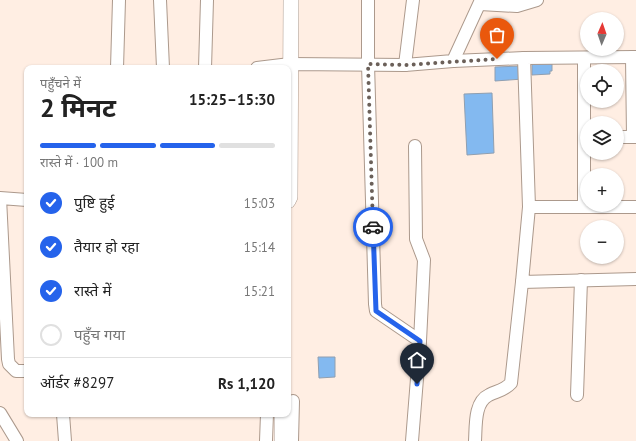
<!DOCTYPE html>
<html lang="hi">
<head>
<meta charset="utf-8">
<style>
	:root { --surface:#fff; --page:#f6f6f6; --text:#222; --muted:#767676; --line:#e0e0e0; --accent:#2563eb }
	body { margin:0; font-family:"PT Sans","Noto Sans Devanagari",sans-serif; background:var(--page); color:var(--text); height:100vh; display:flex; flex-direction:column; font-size:15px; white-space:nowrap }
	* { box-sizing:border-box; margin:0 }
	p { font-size:13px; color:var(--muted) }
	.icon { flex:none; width:22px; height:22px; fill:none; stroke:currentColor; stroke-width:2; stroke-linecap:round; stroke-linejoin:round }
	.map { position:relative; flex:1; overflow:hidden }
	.panel { position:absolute; left:24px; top:65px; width:267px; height:352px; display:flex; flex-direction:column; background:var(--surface); border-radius:8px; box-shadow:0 1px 3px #0004 }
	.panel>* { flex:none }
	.needle { width:26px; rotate:2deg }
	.controls { position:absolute; left:580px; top:12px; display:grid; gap:8px }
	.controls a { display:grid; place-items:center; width:44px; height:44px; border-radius:50%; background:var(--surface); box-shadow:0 1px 3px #0004; font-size:20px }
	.pin { position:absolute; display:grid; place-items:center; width:34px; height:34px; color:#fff; margin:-41px -17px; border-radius:50% 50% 50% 0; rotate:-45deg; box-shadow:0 0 4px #0007 }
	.pin .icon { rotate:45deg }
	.courier { position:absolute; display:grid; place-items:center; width:40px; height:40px; margin:-20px; border:3px solid #2563eb; border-radius:50%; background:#fff; color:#222; box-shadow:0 1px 5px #0007 }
	.overview em { font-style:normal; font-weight:700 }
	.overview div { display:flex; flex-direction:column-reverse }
	.overview { display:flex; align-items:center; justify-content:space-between; height:68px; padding:0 16px }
	h1 { font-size:26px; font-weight:700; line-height:30px }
	.bar { display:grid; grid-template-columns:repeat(4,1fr); gap:6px 4px; align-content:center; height:48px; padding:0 16px }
	.bar i { height:5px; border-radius:3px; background:var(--line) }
	.bar .current { background:var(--accent) }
	.bar p { grid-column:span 4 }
	.line { display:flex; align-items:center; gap:10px; padding:0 16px; border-top:1px solid var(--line) }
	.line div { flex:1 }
	ol { padding:0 16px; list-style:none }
	li { display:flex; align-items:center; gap:12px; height:44px }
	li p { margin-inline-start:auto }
	li .icon { padding:4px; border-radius:50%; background:var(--accent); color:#fff; stroke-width:4 }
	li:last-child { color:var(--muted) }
	li i { width:22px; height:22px; border:2px solid var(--line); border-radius:50% }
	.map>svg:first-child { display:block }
	.building { fill:#83b9f0; stroke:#909fb0 }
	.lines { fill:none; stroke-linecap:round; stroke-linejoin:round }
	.minor-casing { stroke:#ac998c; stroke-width:14 }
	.tertiary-casing { stroke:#ac998c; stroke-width:16 }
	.minor { stroke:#fff; stroke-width:12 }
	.tertiary { stroke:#fff; stroke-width:15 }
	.done { stroke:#6b6059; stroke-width:4; stroke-dasharray:0 7.2 }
	.route { stroke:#2563eb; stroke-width:5 }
</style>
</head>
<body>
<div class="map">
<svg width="636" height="441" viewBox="0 0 636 441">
	<rect width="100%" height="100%" fill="#ffeee3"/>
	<!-- building -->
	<g class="building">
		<polygon points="552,61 552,71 550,71 550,74 532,75 532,62"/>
		<polygon points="522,66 523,79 495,81 495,67"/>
		<polygon points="492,93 494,153 467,155 464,94"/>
		<polygon points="318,357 335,357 335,377 319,378"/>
	</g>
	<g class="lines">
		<!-- minor casing -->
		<g class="minor-casing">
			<g id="minor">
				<polyline points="160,0 163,68"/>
				<polyline points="368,0 368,64 375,304 376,311 420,341 412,441"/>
				<polyline points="480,4 517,6 537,0"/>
				<polyline points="632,57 633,137"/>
				<polyline points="636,57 524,58 529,207 636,207"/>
				<polyline points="453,61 524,58"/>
				<polyline points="405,65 413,0"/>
				<polyline points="117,68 119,0"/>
				<polyline points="205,68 207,0"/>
				<polyline points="257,68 290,64 405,65 453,61 481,0"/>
				<polyline points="617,137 636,137"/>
				<polyline points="415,146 416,239 424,260 420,341"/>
				<polyline points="27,200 0,198 8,359 9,364 16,371 27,371"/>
				<polyline points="529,207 522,282 636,279"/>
				<polyline points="584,207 584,58"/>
				<polyline points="577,395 581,280"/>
				<polyline points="0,413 17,441"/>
				<polyline points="63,414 65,441"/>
				<polyline points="266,441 267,414"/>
				<polyline points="292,441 293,401"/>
				<path d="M 475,441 C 476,426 474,402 489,395 C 497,391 505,390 511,383 L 522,282"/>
			</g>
		</g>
		<!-- tertiary casing -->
		<g class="tertiary-casing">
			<g id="tertiary">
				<polyline points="288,201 290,197 291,0"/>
				<polyline points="282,441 282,414"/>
			</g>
		</g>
		<!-- minor -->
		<use href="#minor" class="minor"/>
		<!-- tertiary -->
		<use href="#tertiary" class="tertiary"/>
	</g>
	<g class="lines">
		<!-- done -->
		<polyline class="done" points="373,227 368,64 405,65 497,59"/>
		<!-- route -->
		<polyline class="route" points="373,227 376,311 420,341 417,384"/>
	</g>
</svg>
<div class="controls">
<a><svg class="needle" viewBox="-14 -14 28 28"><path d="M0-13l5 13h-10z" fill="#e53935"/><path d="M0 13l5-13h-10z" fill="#767676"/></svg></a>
<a><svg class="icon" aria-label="locate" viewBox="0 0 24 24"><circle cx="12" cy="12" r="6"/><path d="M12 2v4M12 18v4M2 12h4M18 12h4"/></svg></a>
<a><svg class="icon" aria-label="layers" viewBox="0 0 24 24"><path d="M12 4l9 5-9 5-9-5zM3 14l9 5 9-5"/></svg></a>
<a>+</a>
<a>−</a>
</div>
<div class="pin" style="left:497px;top:59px;background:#ea580c"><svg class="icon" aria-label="bag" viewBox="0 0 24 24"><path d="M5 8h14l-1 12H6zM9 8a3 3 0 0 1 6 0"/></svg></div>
<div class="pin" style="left:417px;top:384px;background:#1f2937"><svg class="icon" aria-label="home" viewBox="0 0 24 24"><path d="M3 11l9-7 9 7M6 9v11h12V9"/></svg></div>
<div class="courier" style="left:373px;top:227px"><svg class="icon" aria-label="car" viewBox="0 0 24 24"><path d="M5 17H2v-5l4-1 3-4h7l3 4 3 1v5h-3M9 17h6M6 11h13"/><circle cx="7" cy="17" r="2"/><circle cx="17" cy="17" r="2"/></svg></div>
<section class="panel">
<div class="overview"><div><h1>2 मिनट</h1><p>पहुँचने में</p></div><em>15:25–15:30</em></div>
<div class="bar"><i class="current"></i><i class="current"></i><i class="current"></i><i></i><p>रास्ते में · 100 m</p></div>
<ol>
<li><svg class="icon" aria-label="check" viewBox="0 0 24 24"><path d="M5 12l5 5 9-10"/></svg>पुष्टि हुई<p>15:03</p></li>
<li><svg class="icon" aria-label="check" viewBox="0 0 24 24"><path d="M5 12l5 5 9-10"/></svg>तैयार हो रहा<p>15:14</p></li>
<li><svg class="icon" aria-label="check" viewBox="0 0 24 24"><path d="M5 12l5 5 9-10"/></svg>रास्ते में<p>15:21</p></li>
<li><i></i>पहुँच गया</li>
</ol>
<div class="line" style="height:52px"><div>ऑर्डर #8297</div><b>Rs 1,120</b></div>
</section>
</div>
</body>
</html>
